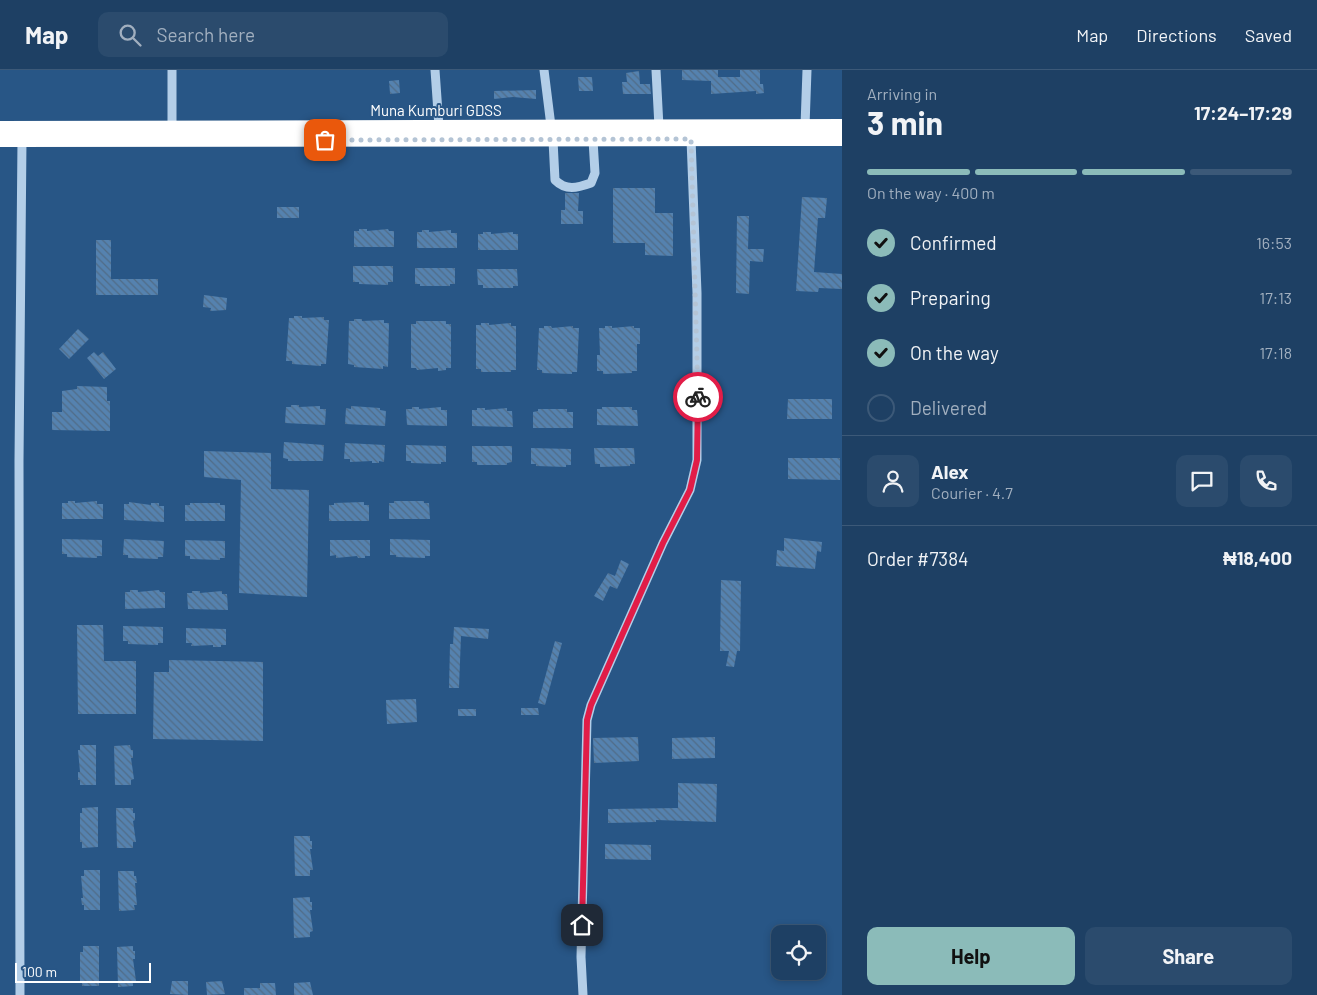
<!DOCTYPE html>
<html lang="en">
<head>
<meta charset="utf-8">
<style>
	:root { --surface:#1e4064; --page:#2b4b6d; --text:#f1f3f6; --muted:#a1afbf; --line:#3c5978; --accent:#8bbbb9 }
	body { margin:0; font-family:Barlow,sans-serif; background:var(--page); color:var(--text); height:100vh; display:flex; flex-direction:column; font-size:19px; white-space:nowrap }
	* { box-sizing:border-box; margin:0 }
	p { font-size:16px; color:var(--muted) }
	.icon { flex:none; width:28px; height:28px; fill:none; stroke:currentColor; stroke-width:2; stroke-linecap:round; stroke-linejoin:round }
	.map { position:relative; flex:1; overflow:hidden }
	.sheet { display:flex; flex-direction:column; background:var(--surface); width:475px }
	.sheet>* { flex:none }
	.fabs { position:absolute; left:771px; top:855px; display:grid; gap:10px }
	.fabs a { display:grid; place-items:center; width:55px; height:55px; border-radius:10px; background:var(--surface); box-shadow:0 2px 8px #0003,0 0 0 1px var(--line); font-size:25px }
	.scale { position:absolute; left:15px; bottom:12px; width:136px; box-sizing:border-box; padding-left:5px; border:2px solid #fff; border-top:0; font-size:14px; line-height:18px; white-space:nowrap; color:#fff; -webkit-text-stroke:4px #285686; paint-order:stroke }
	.pin { position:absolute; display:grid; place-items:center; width:42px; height:42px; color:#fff; margin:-21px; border-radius:10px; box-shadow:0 2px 8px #0006 }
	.courier { position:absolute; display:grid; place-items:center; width:50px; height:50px; margin:-25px; border:4px solid #e11d48; border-radius:50%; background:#fff; color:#222; box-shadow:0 1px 6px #0007 }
	.headline em { font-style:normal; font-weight:700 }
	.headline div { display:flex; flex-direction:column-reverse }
	.headline { display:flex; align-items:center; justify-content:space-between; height:85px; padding:0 25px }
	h1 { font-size:32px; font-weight:700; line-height:38px }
	.bar { display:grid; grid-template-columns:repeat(4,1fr); gap:8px 5px; align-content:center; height:60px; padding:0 25px }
	.bar i { height:6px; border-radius:4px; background:var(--line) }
	.bar .active { background:var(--accent) }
	.bar p { grid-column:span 4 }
	.line { display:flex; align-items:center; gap:12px; padding:0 25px; border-top:1px solid var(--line) }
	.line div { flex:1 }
	.round { display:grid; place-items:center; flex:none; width:52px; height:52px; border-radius:10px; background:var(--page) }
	ol { padding:0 25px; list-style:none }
	li { display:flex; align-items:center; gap:15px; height:55px }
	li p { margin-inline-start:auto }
	li .icon { padding:5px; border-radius:50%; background:var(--accent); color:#111; stroke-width:4 }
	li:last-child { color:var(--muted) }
	li i { width:28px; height:28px; border:2px solid var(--line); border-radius:50% }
	.action { display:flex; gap:10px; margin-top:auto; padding:10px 25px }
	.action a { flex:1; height:58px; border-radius:10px; background:var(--accent); color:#111; font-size:20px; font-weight:700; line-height:58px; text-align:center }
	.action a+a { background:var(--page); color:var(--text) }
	header { display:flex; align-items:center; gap:30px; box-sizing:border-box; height:70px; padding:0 25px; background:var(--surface); border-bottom:1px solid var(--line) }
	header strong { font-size:24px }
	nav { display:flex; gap:28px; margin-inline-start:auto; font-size:18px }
	.search { width:350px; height:45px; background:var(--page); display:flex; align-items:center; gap:12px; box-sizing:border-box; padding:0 18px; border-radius:10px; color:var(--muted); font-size:19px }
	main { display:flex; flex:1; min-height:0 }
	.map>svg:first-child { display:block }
	.building { fill:url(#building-back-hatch) }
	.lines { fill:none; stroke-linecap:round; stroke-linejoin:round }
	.minor { stroke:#b3cee8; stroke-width:9 }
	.highway { stroke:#fff; stroke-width:14 }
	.done { stroke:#b4c4d5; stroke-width:5; stroke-dasharray:0 9 }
	.route { stroke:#e11d48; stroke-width:6 }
	.labels { text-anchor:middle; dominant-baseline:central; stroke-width:4; stroke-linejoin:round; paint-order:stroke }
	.street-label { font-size:15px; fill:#fff; stroke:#285686 }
</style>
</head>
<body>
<header>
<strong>Map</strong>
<div class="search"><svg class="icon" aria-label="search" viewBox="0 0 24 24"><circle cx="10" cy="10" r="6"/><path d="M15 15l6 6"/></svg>Search here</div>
<nav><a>Map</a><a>Directions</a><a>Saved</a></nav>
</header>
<main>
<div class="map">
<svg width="842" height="925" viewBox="0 0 842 925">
	<defs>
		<pattern id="building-back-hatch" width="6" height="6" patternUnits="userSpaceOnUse" patternTransform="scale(1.25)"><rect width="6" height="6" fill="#5582af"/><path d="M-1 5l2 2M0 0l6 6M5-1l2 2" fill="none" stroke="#516c87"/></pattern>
	</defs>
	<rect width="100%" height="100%" fill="#285686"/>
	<!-- building -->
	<g class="building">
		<polygon points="682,0 718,0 718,7 740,7 740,0 760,0 760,14 763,14 764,23 756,24 756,21 711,24 711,11 682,10"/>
		<polygon points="639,1 640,14 650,14 651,24 623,24 622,12 627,12 626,3"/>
		<polygon points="578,7 592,7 593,21 579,21"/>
		<polygon points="399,10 400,23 390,24 389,11"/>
		<polygon points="536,20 536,29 513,27 494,29 494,21"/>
		<polygon points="613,118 655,118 655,143 673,143 673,186 645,185 645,173 613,173"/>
		<polygon points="565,123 579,123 578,141 583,141 583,154 561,154 561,140 565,140"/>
		<polygon points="802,127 827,128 825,148 818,148 814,202 842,204 842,219 819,218 818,222 796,221"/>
		<rect x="277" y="137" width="22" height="11"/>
		<polygon points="737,146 749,146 748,179 764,179 763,192 750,191 749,224 736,223"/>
		<polygon points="359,159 367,159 367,161 388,159 389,161 394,161 394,177 354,177 354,161 359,161"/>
		<polygon points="422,160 429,160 429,162 451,160 451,163 457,163 457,178 417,178 417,162 422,162"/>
		<polygon points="483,162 491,162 491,164 513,162 513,164 518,164 518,180 478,180 478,164 483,164"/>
		<polygon points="96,170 111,170 111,209 158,209 158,225 96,225"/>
		<polygon points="353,196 393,196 393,212 388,212 388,215 359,214 359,212 353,212"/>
		<polygon points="415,198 455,198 455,214 450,214 450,216 420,216 420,214 415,214"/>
		<polygon points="477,199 517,199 518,216 513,216 513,218 483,218 483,215 478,215"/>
		<polygon points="204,225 227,228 226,240 210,241 211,238 203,237"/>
		<polygon points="294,246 302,246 302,248 324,247 324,250 329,250 326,294 321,294 321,296 292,294 292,291 286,291 289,248 294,248"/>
		<polygon points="354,249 362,249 362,251 384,250 384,253 389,253 388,297 383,296 383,299 354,297 354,295 348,294 349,251 354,251"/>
		<polygon points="416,251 446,251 446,254 451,254 451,298 446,298 446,300 438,301 438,298 417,300 416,298 411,298 411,254 416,254"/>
		<polygon points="481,253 489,253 489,255 511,253 511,256 516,256 516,300 511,300 511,302 481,302 481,299 476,299 476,255 481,255"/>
		<polygon points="544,256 551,256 552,258 573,256 573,258 579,258 577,302 572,302 572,304 542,303 542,300 537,300 539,258 544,258"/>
		<polygon points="605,256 612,256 612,258 634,256 634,258 640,258 640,274 637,274 637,301 632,301 632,303 603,304 603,301 597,301 597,285 600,285 599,258 605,258"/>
		<polygon points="78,259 89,269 69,289 59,279"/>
		<polygon points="94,282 98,286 103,282 116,299 104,309 87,288"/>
		<polygon points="77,316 107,317 107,331 110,331 110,361 52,360 52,342 62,342 62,321 77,319"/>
		<polygon points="788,329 832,329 832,349 787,349"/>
		<polygon points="291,335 299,335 299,337 320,336 320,339 326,339 325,355 285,353 286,337 291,337"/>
		<polygon points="351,336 380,338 380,340 386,341 385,356 345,354 346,338 351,339"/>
		<polygon points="412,337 419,337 419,339 441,337 441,340 447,340 447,356 407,355 406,339 412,339"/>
		<polygon points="602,337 632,337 632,340 637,340 638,356 597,355 597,339 602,339"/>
		<polygon points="477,338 485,338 485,340 507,338 507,341 512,341 513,357 472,356 472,340 477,340"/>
		<polygon points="538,339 567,339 567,342 573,342 573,358 533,358 533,342 538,341"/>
		<polygon points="284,372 324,375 323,391 288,391 288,389 283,388"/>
		<polygon points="345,373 385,375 384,392 379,391 379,393 372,393 372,391 350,392 350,389 344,389"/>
		<polygon points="406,375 446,376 446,392 441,392 441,394 411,393 411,391 406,391"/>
		<polygon points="472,376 512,376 512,392 507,393 507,395 477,395 477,392 472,392"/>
		<polygon points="531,378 571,379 571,395 566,395 566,397 536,396 536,394 531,394"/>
		<polygon points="594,378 634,378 635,394 630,394 630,396 600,397 600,394 595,394"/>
		<polygon points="204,381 271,383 271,419 309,420 307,527 239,523 241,410 204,407"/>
		<polygon points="788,388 840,388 840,410 788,409"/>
		<polygon points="68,431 75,431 75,433 97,431 97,434 103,434 103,449 62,449 62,433 68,433"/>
		<polygon points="394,431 424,431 424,433 429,433 430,449 389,449 389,433 394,433"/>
		<polygon points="129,432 151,435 151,433 159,433 159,436 164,436 164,452 124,450 124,434 129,434"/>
		<polygon points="364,432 364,435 369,435 369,451 329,451 329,435 334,435 334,433"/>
		<polygon points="190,433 220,433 220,435 225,435 225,451 185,451 185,435 190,435"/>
		<polygon points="784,468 822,472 821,482 817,481 815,499 776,496 777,480 784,481"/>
		<polygon points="62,469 102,470 102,486 97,486 97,488 67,487 67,484 62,484"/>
		<polygon points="124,469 164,471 163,487 158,487 158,489 128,488 128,485 123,485"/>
		<polygon points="390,469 430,470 430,486 425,486 425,488 396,487 396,485 390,485"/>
		<polygon points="185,470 225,471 225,488 220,488 220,490 190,489 190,486 185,486"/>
		<polygon points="330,470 370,470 370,486 365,486 365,488 358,488 357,486 336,488 336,485 330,486"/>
		<polygon points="621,490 629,494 617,519 610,516 603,531 594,526 608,503 615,506"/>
		<polygon points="721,510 741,511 740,581 737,581 734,597 726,596 729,581 720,581"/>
		<polygon points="130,520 138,520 138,522 159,520 160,522 165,522 165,538 125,539 125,522 130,522"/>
		<polygon points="192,521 200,521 200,523 222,521 222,524 227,524 228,540 188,539 187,523 192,523"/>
		<polygon points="77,555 103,555 104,591 136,591 136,644 78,644"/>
		<polygon points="123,556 163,557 163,573 158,573 158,575 128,574 128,571 123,571"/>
		<polygon points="454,557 489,559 488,569 461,566 459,618 449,618 450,574 453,574"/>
		<polygon points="186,558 226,559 226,575 221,575 221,577 213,577 213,575 191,576 192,573 186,573"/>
		<polygon points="555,571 562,573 545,635 538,633"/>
		<polygon points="169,590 263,592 263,671 153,669 154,602 169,602"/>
		<polygon points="416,629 417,652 387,654 386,630"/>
		<polygon points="521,638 538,638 539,645 521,645"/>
		<rect x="458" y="639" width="18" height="7"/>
		<polygon points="638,667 639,691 594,693 593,668"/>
		<polygon points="715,667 715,688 672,689 672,668"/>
		<polygon points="80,675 96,675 96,715 80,715 80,710 78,710 78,702 80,702 78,680 80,680"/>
		<polygon points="130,675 131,680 133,680 133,688 131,688 134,709 131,710 131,715 115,715 114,676"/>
		<polygon points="678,713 717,714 716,752 656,750 656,752 608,753 608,739 678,738"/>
		<polygon points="98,737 98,777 82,778 82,772 80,772 80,743 82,743 82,738"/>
		<polygon points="116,738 133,738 133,743 135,743 135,750 133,751 136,772 133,772 133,778 117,778"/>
		<polygon points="294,766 310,766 310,771 312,771 312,779 310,779 313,800 310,800 310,806 295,806"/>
		<polygon points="605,774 651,775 651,790 605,789"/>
		<polygon points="84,800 100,800 100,840 84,840 84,835 82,835 81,828 83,828 81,806 84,806"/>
		<polygon points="118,801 134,801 134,806 136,806 137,813 135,813 137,835 134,835 135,840 119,841"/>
		<polygon points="310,827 310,832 312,832 312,840 310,840 313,861 310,862 310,867 294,868 293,828"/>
		<polygon points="83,876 99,876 99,916 82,916 82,911 80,911 80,882 83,882"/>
		<polygon points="133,876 133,881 135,881 135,889 133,889 136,911 133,911 133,916 118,917 117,877"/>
		<polygon points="172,911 188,911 188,925 170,924"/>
		<polygon points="222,911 225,924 207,925 206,912"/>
		<polygon points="310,912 313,925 294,925 294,913"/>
		<polygon points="260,913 275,913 276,925 244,925 244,918 260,918"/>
	</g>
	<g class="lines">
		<!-- minor -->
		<g class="minor">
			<polyline points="435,0 439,57"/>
			<polyline points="544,0 551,56"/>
			<polyline points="656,0 659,57"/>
			<polyline points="805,56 807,0"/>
			<polyline points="172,58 172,0"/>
			<path d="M 553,70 L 555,110 C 566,121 577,118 591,113 L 595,103 L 593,70"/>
			<polyline points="20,925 19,391 22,70"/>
			<polyline points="583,925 581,887 587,650 591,635 663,473 690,420 697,390 697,223 691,69"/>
		</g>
		<!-- highway -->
		<g class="highway">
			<polyline points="0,58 842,56"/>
			<polyline points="0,70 842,69"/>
		</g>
	</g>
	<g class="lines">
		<!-- done -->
		<polyline class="done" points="325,70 691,69 698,327"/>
		<!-- route -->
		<polyline class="route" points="582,855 587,650 591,635 663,473 690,420 697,390 698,327"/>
	</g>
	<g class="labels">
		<!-- street labels -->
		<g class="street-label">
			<text x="436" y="40">Muna Kumburi GDSS</text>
		</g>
	</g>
</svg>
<div class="fabs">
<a><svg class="icon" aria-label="locate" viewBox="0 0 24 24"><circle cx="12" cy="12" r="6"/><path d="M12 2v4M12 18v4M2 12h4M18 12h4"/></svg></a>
</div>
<div class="scale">100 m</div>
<div class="pin" style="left:325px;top:70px;background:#ea580c"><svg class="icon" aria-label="bag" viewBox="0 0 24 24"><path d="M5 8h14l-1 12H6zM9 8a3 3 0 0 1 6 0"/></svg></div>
<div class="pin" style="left:582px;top:855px;background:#1f2937"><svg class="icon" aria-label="home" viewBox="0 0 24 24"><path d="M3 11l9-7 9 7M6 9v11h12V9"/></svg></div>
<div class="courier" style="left:698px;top:327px"><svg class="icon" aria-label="bike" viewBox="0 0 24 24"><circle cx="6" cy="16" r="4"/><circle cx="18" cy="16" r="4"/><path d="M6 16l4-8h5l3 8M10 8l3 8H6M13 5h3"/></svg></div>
</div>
<section class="sheet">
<div class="headline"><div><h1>3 min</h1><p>Arriving in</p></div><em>17:24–17:29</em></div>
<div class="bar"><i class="active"></i><i class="active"></i><i class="active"></i><i></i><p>On the way · 400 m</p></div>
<ol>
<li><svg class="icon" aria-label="check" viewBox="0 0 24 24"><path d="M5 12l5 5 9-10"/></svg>Confirmed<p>16:53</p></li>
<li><svg class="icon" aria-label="check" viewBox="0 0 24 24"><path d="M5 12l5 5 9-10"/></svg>Preparing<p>17:13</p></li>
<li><svg class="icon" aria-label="check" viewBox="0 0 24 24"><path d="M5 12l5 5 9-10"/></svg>On the way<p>17:18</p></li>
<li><i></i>Delivered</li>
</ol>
<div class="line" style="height:90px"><a class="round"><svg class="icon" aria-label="person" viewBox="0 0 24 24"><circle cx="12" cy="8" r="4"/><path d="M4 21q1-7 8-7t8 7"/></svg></a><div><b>Alex</b><p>Courier · 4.7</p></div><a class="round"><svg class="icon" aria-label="chat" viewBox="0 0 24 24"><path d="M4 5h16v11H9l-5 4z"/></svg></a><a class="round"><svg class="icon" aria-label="phone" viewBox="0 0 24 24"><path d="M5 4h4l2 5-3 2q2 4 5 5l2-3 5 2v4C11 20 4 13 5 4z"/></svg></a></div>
<div class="line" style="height:65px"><div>Order #7384</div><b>₦18,400</b></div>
<div class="action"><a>Help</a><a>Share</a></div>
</section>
</main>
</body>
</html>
